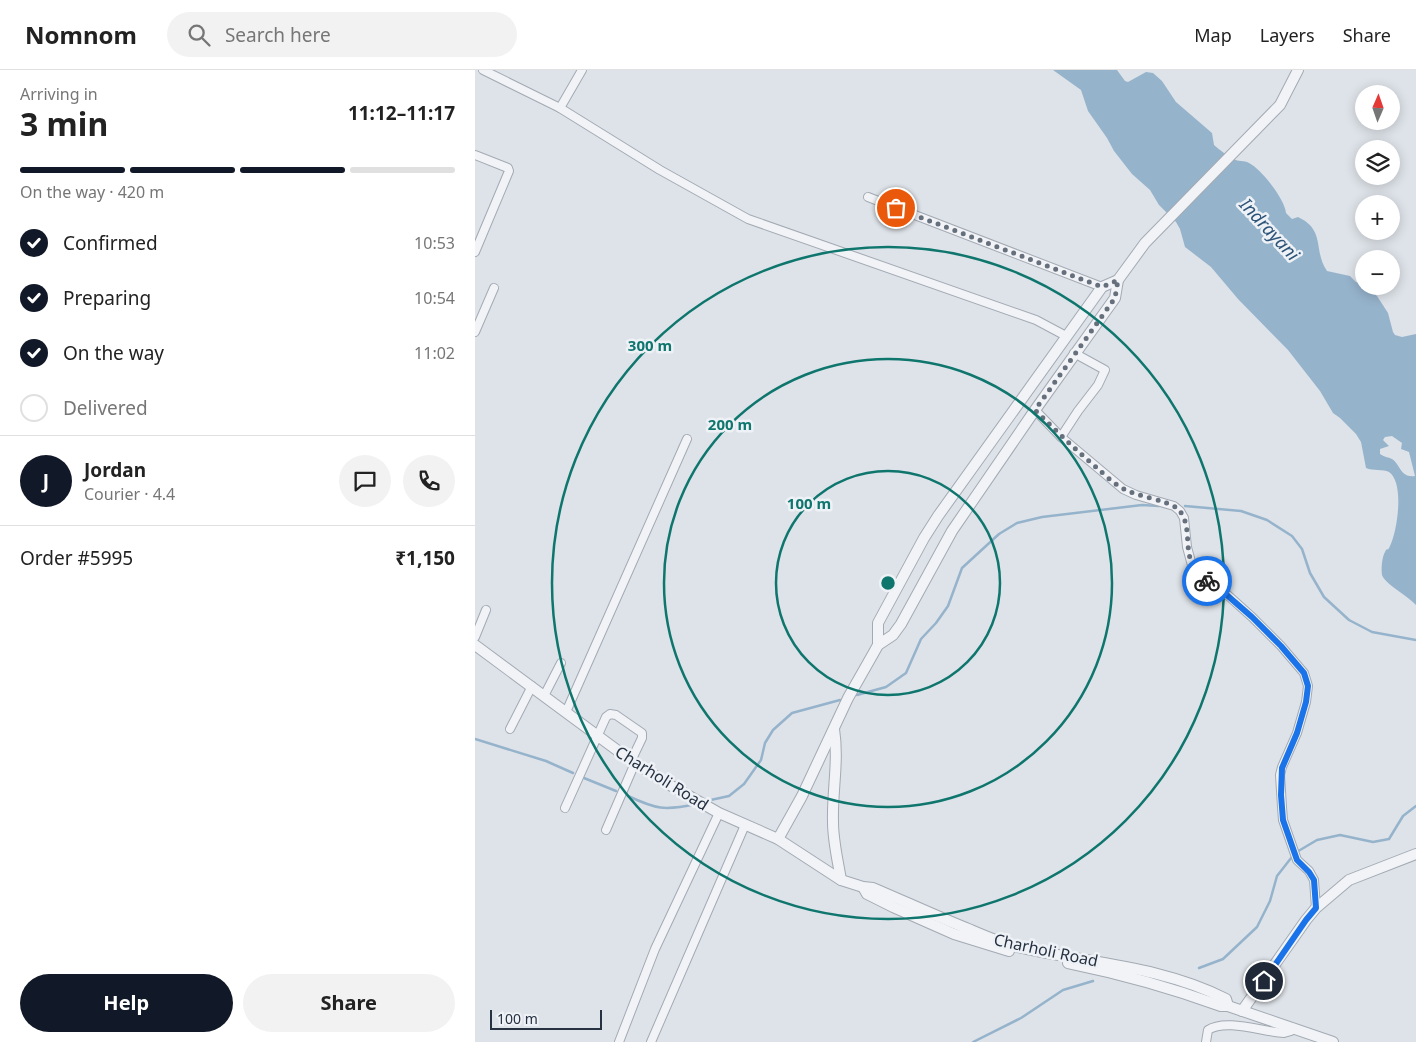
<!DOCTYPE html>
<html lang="en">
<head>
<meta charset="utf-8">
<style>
	:root { --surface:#fff; --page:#f2f2f2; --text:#222; --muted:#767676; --line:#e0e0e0; --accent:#111827 }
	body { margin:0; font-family:"Noto Sans",sans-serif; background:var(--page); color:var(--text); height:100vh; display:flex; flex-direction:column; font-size:19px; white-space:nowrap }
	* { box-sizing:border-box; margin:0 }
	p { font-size:16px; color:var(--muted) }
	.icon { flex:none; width:28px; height:28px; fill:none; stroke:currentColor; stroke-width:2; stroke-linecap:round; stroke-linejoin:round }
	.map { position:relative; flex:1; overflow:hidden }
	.sheet { display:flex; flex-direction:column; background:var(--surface); width:475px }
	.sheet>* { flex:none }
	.needle { width:32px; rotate:2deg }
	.fabs { position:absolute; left:880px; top:15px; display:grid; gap:10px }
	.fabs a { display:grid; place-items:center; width:45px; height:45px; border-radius:50%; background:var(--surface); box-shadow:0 2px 12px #0003; font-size:25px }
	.scale { position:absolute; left:15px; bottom:12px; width:112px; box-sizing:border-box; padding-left:5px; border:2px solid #263141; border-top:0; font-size:14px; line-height:18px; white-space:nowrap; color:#263141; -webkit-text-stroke:4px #eef2f6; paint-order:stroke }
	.pin { position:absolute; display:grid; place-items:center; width:42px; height:42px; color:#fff; margin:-21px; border:2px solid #fff; border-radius:50%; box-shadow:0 1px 5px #0007 }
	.courier { position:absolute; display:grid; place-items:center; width:50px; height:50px; margin:-25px; border:4px solid #1a73e8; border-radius:50%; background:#fff; color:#222; box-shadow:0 1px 6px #0007 }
	.summary em { font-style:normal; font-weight:700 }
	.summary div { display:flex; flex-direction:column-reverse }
	.summary { display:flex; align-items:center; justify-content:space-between; height:85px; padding:0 20px }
	h1 { font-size:32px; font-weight:700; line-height:38px }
	.bar { display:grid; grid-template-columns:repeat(4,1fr); gap:8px 5px; align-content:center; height:60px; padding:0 20px }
	.bar i { height:6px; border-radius:4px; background:var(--line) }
	.bar .on { background:var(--accent) }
	.bar p { grid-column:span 4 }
	.line { display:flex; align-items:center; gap:12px; padding:0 20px; border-top:1px solid var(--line) }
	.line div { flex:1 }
	.round { display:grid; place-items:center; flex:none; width:52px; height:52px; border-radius:26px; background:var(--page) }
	ol { padding:0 20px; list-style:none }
	li { display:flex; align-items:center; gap:15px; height:55px }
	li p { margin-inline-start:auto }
	li .icon { padding:5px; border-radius:50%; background:var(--accent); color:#fff; stroke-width:4 }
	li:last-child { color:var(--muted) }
	li i { width:28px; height:28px; border:2px solid var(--line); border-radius:50% }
	.primary-button { display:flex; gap:10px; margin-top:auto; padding:10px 20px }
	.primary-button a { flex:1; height:58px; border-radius:30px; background:var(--accent); color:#fff; font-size:20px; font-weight:700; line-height:58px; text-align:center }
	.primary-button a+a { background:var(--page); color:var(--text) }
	header { display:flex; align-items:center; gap:30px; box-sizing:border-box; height:70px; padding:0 25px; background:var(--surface); border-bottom:1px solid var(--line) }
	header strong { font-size:24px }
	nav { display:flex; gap:28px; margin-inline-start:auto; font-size:18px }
	.search { width:350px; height:45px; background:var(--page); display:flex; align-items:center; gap:12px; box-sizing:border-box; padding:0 18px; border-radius:28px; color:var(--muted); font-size:19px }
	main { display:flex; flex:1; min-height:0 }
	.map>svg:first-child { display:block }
	.water { fill:#96b3cc; fill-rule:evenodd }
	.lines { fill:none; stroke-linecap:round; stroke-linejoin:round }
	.stream { stroke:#96b3cc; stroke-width:2.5 }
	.minor-casing { stroke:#a3aab3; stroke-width:10 }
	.tertiary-casing { stroke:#a3aab3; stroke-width:12 }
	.minor { stroke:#f1f3f7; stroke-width:8 }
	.tertiary { stroke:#f1f3f7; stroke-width:10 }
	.done { stroke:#666f7c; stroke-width:5; stroke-dasharray:0 9 }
	.route { stroke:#1a73e8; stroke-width:6 }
	.ring { fill:none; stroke:#0f766e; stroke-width:2.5 }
	.labels { text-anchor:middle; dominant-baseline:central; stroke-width:5; stroke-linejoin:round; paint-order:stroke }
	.street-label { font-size:16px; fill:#263141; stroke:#eef2f6 }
	.water-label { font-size:18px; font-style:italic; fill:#2d5378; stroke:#eef2f6 }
	.centre { fill:#0f766e; stroke:#eef2f6; stroke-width:2.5 }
	.ring-label { font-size:15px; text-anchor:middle; font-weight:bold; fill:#0f766e; stroke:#eef2f6; stroke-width:5; stroke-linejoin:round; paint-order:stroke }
</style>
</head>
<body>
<header>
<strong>Nomnom</strong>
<div class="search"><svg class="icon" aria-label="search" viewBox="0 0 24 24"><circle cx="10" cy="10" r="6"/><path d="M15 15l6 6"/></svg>Search here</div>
<nav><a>Map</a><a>Layers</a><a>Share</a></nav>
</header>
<main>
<section class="sheet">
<div class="summary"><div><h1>3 min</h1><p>Arriving in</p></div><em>11:12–11:17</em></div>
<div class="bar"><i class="on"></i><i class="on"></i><i class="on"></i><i></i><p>On the way · 420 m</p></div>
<ol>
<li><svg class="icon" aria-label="check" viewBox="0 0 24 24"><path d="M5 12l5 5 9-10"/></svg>Confirmed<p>10:53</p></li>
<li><svg class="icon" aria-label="check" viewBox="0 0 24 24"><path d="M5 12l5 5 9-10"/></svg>Preparing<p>10:54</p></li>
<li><svg class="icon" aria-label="check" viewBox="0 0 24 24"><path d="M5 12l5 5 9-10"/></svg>On the way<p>11:02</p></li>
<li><i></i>Delivered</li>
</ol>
<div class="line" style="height:90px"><b class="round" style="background:var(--accent);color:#fff">J</b><div><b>Jordan</b><p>Courier · 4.4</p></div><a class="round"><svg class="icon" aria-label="chat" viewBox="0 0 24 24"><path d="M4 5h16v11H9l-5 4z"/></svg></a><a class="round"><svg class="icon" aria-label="phone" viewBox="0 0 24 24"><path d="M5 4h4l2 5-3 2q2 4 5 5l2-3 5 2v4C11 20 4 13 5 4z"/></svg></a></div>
<div class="line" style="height:65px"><div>Order #5995</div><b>₹1,150</b></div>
<div class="primary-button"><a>Help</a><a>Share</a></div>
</section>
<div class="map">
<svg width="941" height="972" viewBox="0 0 941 972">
	<rect width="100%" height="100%" fill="#dee3e9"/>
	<!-- water -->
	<path class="water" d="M 578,0 L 642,0 L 650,11 L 653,12 L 671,2 L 678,3 L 687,11 L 701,32 L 737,63 L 739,75 C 745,80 752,86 759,89 C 763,92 769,90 774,93 C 786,99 810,129 811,143 L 817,149 L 823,147 C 851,160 838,181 852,201 L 875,206 L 881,212 L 886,214 L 902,226 L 913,243 L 918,262 L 920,265 L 927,267 L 941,264 L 941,535 C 934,527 909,513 907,505 C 906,499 907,487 910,482 C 913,476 912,483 915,476 C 922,462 930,413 914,402 C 908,399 898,401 891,398 L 886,372 L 881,364 L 865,348 L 858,343 L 845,321 L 813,280 L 763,229 L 736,197 L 710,177 L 705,159 L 701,152 L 684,135 L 675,120 L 657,104 L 639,81 L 632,68 L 613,41 L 606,20 ZM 917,366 L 927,373 L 926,379 L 934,382 L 940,406 C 925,408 926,395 917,389 C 913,387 909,387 905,384 L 905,379 L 914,376 L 908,370 L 910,367 Z"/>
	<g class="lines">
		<!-- stream -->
		<g class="stream">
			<polyline points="710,436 766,441 792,450 817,466 827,479 835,503 849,527 874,550 897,562 941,570"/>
			<polyline points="382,625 411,617 431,603 446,569 461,553 473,536 487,498 524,464 542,453 567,447 667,435 684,436"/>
			<polyline points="0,669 71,691 98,703"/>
			<polyline points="109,708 141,721"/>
			<path d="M 153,726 C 181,739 189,741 221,734"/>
			<polyline points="231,731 254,726 269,714 286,690 290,673 298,660 317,643 365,630"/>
			<polyline points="724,898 748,889 782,857 795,831 802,806 820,783 842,770 865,765 898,772 914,769 928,746 941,736"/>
			<polyline points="498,972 546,948 588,920 618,911"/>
		</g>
		<!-- minor casing -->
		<g class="minor-casing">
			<g id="minor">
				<polyline points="8,0 85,38 107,0"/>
				<polyline points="85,38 185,100 273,149 561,250 591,266"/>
				<polyline points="0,85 33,98 34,101 0,182"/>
				<polyline points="393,127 627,217"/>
				<polyline points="0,262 19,218"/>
				<polyline points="560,340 586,367 648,419 661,425 699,436 705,441 709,448 712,477 718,499 724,505 747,520 777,547 806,576 829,603 833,616 831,632 822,663 807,697 805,705 807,737 808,750 822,790 834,801 839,810 841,838"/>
				<polyline points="586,367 603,341 623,315 630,300 599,283"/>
				<polyline points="0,567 11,540"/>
				<polyline points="69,626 86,593"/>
				<polyline points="91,642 212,369"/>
				<polyline points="35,659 57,616"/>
				<polyline points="90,738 131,647 135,644 141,645 167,663 167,668 156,691"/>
				<polyline points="131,760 160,693"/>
				<polyline points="144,972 180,879 244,743"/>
				<polyline points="176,972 270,755"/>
				<path d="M 731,972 L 733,960 C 751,948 788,962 809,963 L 816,961 L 819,958"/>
			</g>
		</g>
		<!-- tertiary casing -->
		<g class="tertiary-casing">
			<g id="tertiary">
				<path d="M 0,575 L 154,689 L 193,714 L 244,743 L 303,769 L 366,810 L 388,817 L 398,818 C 431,832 463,847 496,860 C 510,866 524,872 538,876 C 609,893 685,895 751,929 L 753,936"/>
				<polyline points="403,575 403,553 449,468 463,446 627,217 643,210"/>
				<path d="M 359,659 C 364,691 357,721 358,752 C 358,772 363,791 366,810"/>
				<polyline points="303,769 327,726 373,628 398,584 403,575 418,565 426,554 477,461 560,340 640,228 643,210 670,173 805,35 823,0"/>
				<polyline points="388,817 392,824 418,837 479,864 534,881"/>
				<path d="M 593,893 C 647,904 694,917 746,936 L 753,936 L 858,972"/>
				<polyline points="767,941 831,850 841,838 874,810 941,784"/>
			</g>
		</g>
		<!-- minor -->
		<use href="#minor" class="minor"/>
		<!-- tertiary -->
		<use href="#tertiary" class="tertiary"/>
	</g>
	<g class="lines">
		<!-- done -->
		<path class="done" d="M 421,138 L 627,217 L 643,210 L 640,228 L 560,340 C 580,360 600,379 622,398 C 630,405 639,414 649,419 C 663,427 693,430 703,439 C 722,459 701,491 732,511"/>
		<!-- route -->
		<polyline class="route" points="732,511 746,520 777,547 806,576 829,603 833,616 831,632 822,663 807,698 806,725 808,750 822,790 834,802 839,810 841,838 831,850 789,911"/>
	</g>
	<!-- distance rings -->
	<g class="ring">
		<circle cx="413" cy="513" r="112"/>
		<circle cx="413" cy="513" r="224"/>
		<circle cx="413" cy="513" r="336"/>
	</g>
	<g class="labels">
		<!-- street labels -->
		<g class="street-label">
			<text transform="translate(187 708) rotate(32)">Charholi Road</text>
			<text transform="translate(571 880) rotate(12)">Charholi Road</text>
		</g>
		<!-- water labels -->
		<g class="water-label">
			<text transform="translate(795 159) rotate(47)">Indrayani</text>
		</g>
	</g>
	<circle cx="413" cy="513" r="8" class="centre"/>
	<g class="ring-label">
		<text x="175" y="281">300 m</text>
		<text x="255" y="360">200 m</text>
		<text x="334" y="439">100 m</text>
	</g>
</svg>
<div class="fabs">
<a><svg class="needle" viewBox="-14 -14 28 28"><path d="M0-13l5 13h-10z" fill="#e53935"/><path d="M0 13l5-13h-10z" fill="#767676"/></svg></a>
<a><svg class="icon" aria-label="layers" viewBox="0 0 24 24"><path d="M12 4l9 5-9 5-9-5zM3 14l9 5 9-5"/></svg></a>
<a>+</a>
<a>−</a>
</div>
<div class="scale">100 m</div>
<div class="pin" style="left:421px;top:138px;background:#ea580c"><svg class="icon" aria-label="bag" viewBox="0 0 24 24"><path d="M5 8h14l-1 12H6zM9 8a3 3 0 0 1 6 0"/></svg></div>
<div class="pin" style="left:789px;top:911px;background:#1f2937"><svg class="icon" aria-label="home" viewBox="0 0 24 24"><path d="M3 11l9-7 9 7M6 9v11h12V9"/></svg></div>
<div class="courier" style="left:732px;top:511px"><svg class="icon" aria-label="bike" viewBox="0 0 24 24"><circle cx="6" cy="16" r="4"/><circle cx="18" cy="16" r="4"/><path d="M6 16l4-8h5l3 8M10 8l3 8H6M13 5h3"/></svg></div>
</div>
</main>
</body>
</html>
